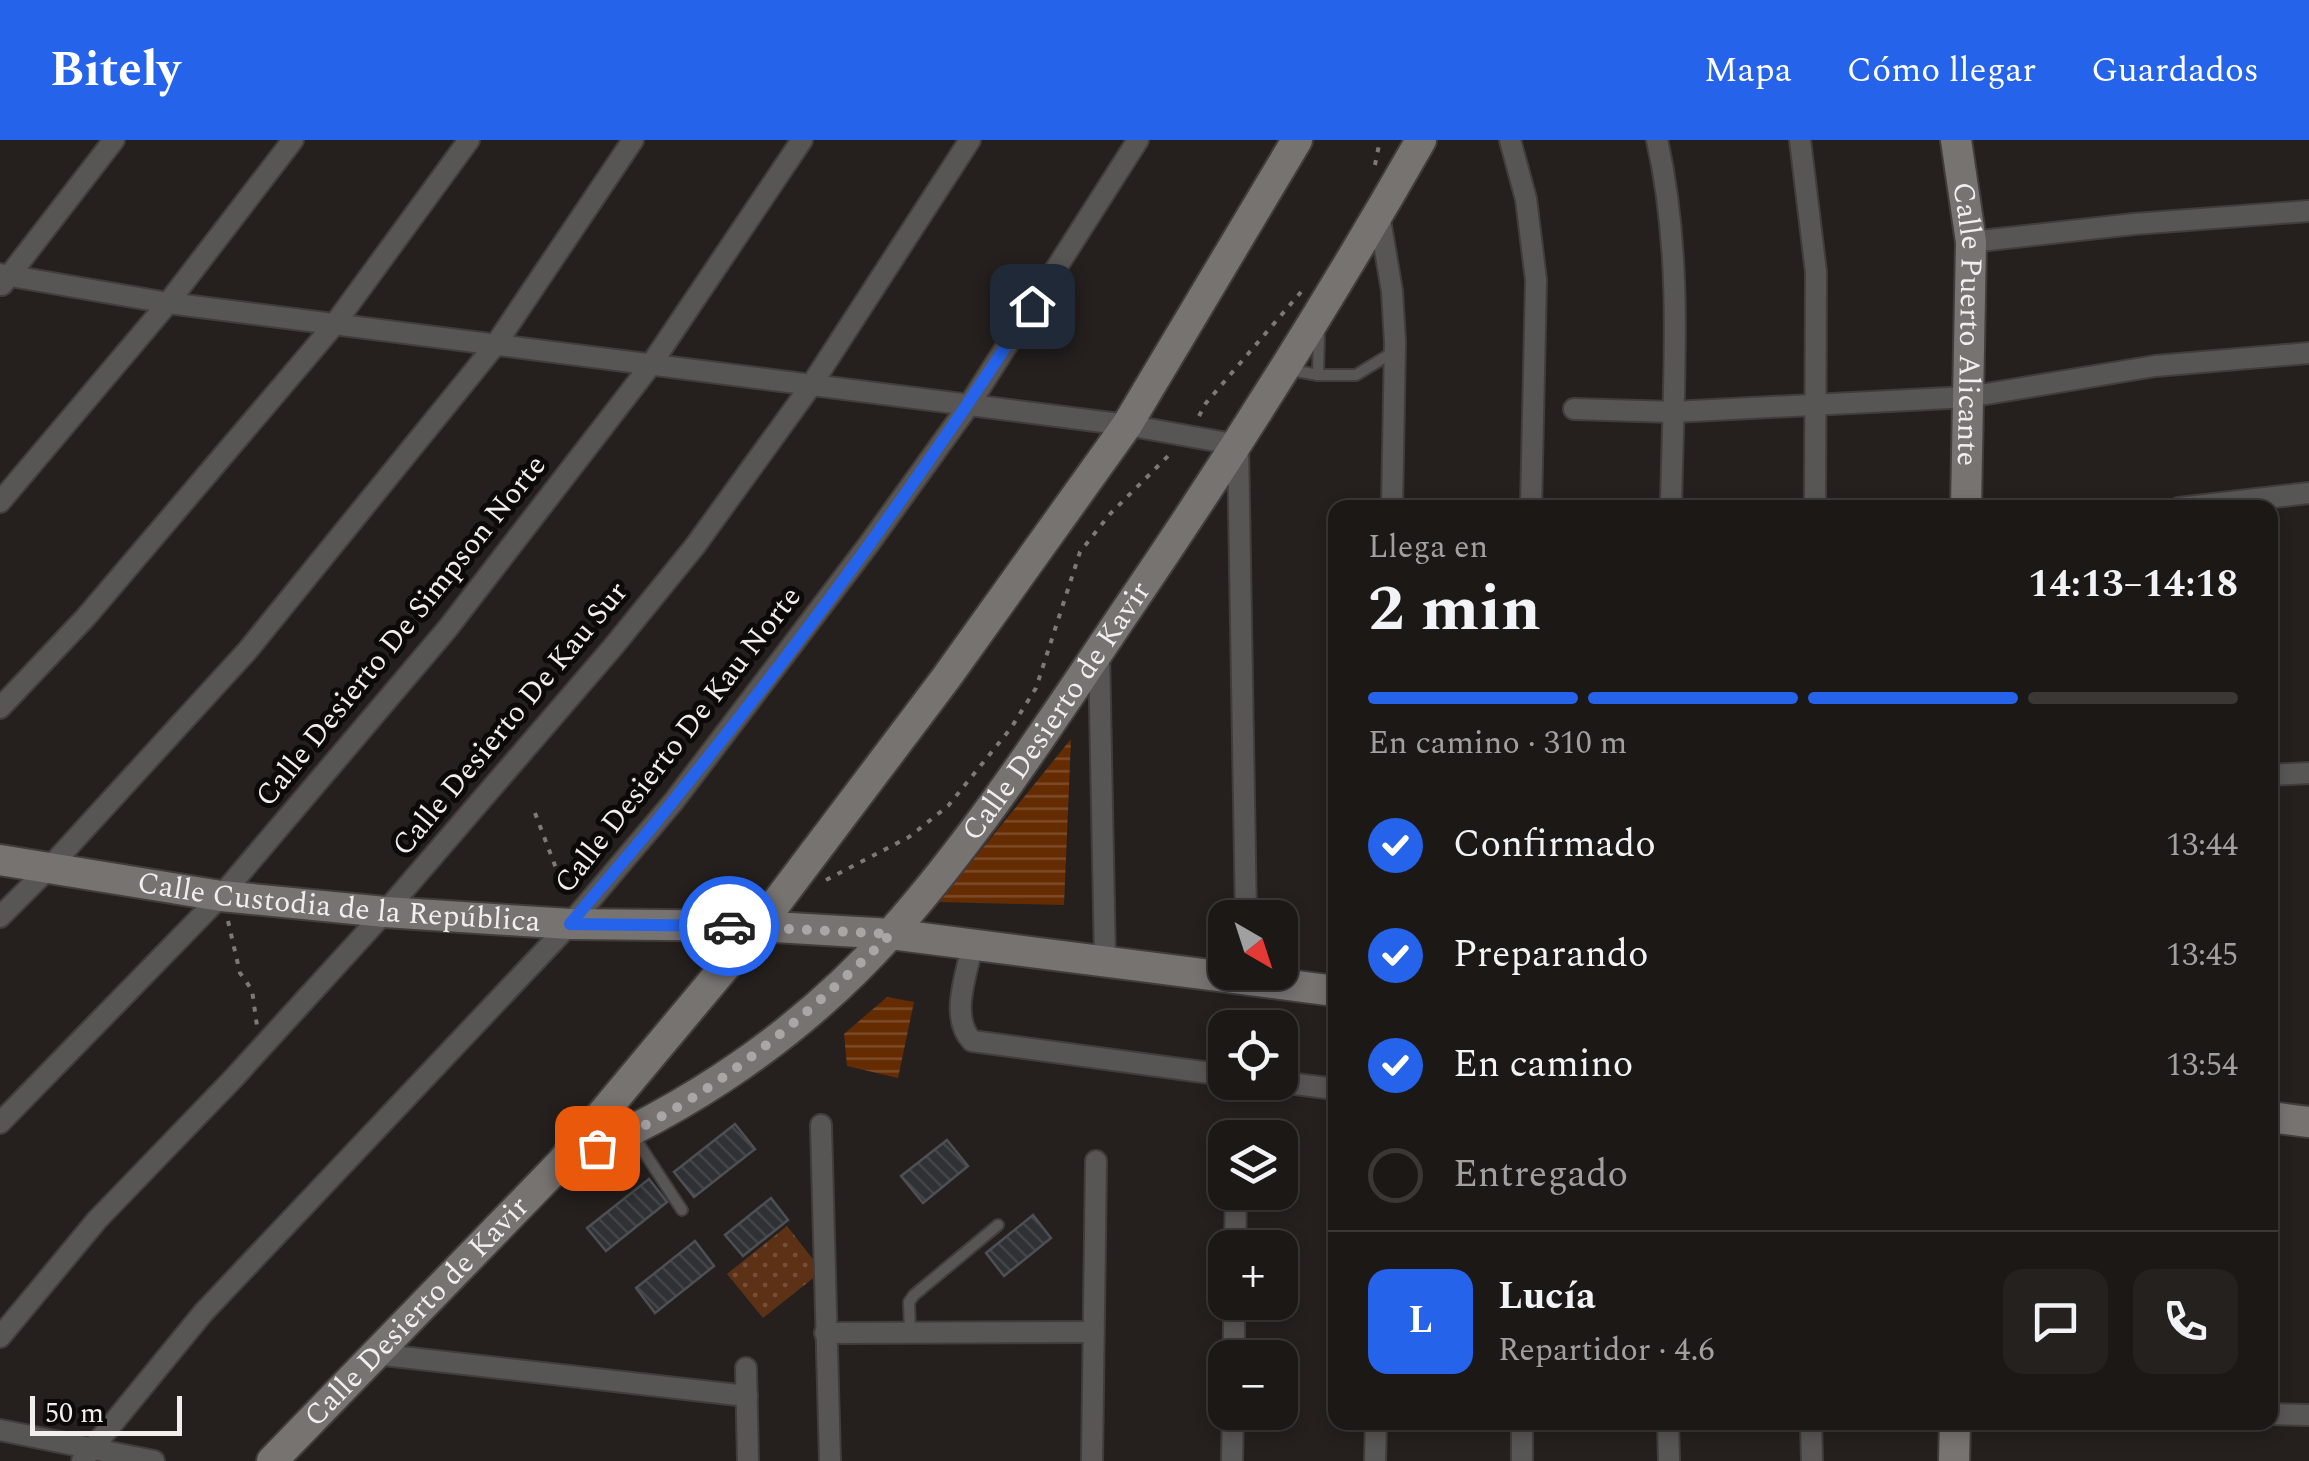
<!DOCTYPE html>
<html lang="es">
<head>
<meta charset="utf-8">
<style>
	:root { --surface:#1c1816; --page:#25211f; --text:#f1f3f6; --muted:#a0a0a1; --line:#3a3735; --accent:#2563eb }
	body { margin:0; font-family:Spectral,serif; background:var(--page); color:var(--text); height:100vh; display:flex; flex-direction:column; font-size:38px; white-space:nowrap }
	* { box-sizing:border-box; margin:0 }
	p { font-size:32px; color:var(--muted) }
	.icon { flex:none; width:55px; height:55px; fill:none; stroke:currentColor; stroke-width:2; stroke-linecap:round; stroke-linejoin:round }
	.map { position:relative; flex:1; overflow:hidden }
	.panel { position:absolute; left:1328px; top:360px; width:950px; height:930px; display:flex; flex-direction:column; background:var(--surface); border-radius:20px; box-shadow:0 5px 15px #0003,0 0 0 2px var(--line) }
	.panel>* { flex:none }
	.needle { width:65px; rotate:141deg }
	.fabs { position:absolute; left:1208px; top:760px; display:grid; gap:20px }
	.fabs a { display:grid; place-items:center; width:90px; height:90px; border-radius:20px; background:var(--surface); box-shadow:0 5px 15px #0003,0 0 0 2px var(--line); font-size:50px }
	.scale { position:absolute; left:30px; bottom:25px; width:152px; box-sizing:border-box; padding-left:10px; border:5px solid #f1eeed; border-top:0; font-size:28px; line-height:35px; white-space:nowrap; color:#f1eeed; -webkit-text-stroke:8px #0c0a09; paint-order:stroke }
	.pin { position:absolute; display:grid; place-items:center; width:85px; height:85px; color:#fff; margin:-42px; border-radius:20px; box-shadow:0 5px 15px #0006 }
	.courier { position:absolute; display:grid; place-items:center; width:100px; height:100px; margin:-50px; border:8px solid #2563eb; border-radius:50%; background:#fff; color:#222; box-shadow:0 2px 12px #0007 }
	.head em { font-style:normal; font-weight:700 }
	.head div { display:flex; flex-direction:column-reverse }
	.head { display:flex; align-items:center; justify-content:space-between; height:170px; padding:0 40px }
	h1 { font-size:65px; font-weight:700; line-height:75px }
	.bar { display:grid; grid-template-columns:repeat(4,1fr); gap:15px 10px; align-content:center; height:120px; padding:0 40px }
	.bar i { height:12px; border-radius:8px; background:var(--line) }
	.bar .selected { background:var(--accent) }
	.bar p { grid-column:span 4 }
	.line { display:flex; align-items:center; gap:25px; padding:0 40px; border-top:2px solid var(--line) }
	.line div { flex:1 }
	.round { display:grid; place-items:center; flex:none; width:105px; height:105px; border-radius:20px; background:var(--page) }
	ol { padding:0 40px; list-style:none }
	li { display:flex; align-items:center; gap:30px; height:110px }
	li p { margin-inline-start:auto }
	li .icon { padding:10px; border-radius:50%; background:var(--accent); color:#fff; stroke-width:4 }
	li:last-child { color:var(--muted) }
	li i { width:55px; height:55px; border:5px solid var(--line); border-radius:50% }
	header { display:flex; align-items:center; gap:60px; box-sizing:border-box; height:140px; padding:0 50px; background:var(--accent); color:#fff }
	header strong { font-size:48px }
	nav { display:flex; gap:55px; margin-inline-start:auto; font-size:35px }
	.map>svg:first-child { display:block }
	.green { fill:url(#green-dots) }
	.water { fill:url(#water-rules) }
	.building { fill:url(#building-back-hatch); stroke:#4d5054; stroke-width:2.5 }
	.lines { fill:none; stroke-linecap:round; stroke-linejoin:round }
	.lane-casing { stroke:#423d3b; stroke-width:14 }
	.street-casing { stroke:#423d3b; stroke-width:24 }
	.secondary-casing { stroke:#423d3b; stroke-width:34 }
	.path { stroke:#7d7977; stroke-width:4; stroke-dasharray:5 8; stroke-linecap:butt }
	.lane { stroke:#585655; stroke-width:10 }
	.street { stroke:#585655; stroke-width:20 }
	.secondary { stroke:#777371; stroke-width:30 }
	.done { stroke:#aaa6a5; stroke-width:10; stroke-dasharray:0 18 }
	.route { stroke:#2563eb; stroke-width:12 }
	.labels { text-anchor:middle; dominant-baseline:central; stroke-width:10; stroke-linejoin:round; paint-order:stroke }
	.street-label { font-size:30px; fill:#f1eeed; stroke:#0c0a09 }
</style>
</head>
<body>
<header>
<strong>Bitely</strong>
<nav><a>Mapa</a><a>Cómo llegar</a><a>Guardados</a></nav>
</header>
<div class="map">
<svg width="2309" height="1321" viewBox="0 0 2309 1321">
	<defs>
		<pattern id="green-dots" width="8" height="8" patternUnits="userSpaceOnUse" patternTransform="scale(2.5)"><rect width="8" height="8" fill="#5d3116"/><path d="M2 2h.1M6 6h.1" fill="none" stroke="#754f38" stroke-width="1.8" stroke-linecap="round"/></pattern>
		<pattern id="water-rules" width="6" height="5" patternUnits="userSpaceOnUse" patternTransform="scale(2.5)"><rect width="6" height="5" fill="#652c02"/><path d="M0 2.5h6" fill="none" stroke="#7c4b27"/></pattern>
		<pattern id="building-back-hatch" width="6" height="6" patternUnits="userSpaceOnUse" patternTransform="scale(2.5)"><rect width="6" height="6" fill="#2f3135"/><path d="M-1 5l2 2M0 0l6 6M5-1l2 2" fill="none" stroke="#434549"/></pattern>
	</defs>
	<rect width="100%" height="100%" fill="#25201e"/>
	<!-- green -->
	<polygon class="green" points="787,1086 822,1131 763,1178 727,1134"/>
	<!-- water -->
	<g class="water">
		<polygon points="1071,599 1064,765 939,762"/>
		<polygon points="887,857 914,862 898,938 847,926 844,894"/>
	</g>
	<!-- building -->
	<g class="building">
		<polygon points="735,984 755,1009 694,1057 674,1032"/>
		<polygon points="947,1000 968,1026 923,1063 901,1036"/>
		<polygon points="649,1039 667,1062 606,1111 587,1088"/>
		<polygon points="771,1058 788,1080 743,1116 725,1095"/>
		<polygon points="1033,1075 1051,1098 1004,1136 986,1113"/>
		<polygon points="695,1101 714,1126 655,1173 636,1148"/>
	</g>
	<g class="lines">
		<!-- lane casing -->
		<g class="lane-casing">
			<g id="lane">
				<polyline points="1291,230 1318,235 1319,190"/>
				<polyline points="1318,235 1356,235 1395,211"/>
				<polyline points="631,992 682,1070"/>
				<polyline points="910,1190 909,1162 914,1155 998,1085"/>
			</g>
		</g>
		<!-- street casing -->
		<g class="street-casing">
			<g id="street">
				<polyline points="1510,0 1526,59 1536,140 1531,368"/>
				<path d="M 1657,0 C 1684,120 1673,245 1671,368"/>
				<polyline points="1800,0 1816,132 1815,368"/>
				<polyline points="1379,74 1392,151 1395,202 1392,368"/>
				<polyline points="1971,102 2134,84 2309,71"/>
				<polyline points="0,134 168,163 1127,285 1238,305 1246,778"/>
				<polyline points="2,145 114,0"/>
				<polyline points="1574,269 1673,272 1968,257 2155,226 2309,213"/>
				<polyline points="0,362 168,163 293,0"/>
				<polyline points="2179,368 2309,353"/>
				<polyline points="1099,513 1105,820"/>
				<polyline points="0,568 86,477 334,185 469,0"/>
				<polyline points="2270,635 2309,633"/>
				<polyline points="0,777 48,729 248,510 496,204 633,0"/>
				<path d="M 973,803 C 967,833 949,877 972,901 L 1225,935"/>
				<polyline points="1280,942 1335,949"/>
				<polyline points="0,983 221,756 448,488 650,226 802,0"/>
				<polyline points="821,985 830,1321"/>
				<polyline points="1235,1108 1236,1052"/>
				<polyline points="825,1193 1093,1192"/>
				<polyline points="0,1197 97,1080 231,941 385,772 613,507 695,406 810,247 970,0"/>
				<polyline points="375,1214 747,1256"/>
				<polyline points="1234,1218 1234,1162"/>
				<polyline points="746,1228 748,1321"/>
				<polyline points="2270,1274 2309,1275"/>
				<polyline points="1668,1282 1669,1321"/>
				<polyline points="1811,1282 1812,1321"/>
				<polyline points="0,1290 154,1321"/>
				<polyline points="82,1321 203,1173 570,784 674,661 869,404 969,265 1138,0"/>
				<polyline points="1092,1321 1096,1021"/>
				<polyline points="1232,1321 1233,1272"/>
				<polyline points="1375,1321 1376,1282"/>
				<polyline points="1522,1321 1522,1282"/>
			</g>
		</g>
		<!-- secondary casing -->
		<g class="secondary-casing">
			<g id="secondary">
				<path id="s1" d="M 1956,0 L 1971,102 L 1966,368"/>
				<path id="s2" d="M 0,720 L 221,756 L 385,772 L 570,784 L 759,786 L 891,794 L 1335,851"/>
				<polyline points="2270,977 2309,982"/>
				<path id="s3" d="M 565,1021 C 688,970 802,893 891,793 C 981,692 1056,574 1132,462 C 1234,312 1331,158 1421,0"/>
				<path id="s4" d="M 272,1321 L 562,1022 L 759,786 L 946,538 L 1127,285 L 1297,0"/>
				<polyline points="1954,1321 1955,1282"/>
			</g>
		</g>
		<!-- path -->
		<g class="path">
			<polyline points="1375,25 1380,0"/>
			<polyline points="1199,276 1206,263 1301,152"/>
			<polyline points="535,673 567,757"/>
			<polyline points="826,740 909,697 948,666 1011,588 1036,548 1080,412 1110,374 1169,315"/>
			<polyline points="228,781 240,833 252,850 257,886"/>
		</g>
		<!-- lane -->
		<use href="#lane" class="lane"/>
		<!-- street -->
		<use href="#street" class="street"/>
		<!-- secondary -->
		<use href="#secondary" class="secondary"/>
	</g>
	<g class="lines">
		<!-- done -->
		<path class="done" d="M 597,1008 C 711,960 803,879 891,794 L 729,786"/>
		<!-- route -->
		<path class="route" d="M 729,786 L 570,784 C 604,743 640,703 673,661 C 801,503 922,337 1032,166"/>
	</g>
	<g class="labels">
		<!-- street labels -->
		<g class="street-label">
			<text stroke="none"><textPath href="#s1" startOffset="185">Calle Puerto Alicante</textPath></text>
			<text transform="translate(401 491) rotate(-51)">Calle Desierto De Simpson Norte</text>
			<text stroke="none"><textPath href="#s3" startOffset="678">Calle Desierto de Kavir</textPath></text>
			<text transform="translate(510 579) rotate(-50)">Calle Desierto De Kau Sur</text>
			<text transform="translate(678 600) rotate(-52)">Calle Desierto De Kau Norte</text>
			<text stroke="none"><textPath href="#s2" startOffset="342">Calle Custodia de la República</textPath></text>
			<text stroke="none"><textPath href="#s4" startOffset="208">Calle Desierto de Kavir</textPath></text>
		</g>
	</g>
</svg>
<div class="fabs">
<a><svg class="needle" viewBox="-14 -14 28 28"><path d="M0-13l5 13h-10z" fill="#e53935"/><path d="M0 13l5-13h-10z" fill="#a0a0a1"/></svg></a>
<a><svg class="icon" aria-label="locate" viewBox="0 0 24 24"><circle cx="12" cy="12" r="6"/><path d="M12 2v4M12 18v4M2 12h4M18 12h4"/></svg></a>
<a><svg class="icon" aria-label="layers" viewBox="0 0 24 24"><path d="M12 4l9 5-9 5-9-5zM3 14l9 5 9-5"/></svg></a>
<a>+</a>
<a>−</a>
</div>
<div class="scale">50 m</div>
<div class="pin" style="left:597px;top:1008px;background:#ea580c"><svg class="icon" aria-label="bag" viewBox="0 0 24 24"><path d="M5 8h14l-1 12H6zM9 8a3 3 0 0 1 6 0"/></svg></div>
<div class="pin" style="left:1032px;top:166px;background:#1f2937"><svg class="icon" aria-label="home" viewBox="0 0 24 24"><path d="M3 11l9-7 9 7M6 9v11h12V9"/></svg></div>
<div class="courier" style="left:729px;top:786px"><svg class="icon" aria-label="car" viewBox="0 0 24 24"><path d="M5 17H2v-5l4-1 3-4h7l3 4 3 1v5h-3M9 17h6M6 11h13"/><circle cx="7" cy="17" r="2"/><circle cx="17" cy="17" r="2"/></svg></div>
<section class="panel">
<div class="head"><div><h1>2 min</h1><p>Llega en</p></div><em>14:13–14:18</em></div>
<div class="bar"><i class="selected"></i><i class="selected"></i><i class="selected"></i><i></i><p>En camino · 310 m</p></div>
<ol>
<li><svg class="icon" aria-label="check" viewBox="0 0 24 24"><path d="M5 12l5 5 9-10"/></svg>Confirmado<p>13:44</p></li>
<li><svg class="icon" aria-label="check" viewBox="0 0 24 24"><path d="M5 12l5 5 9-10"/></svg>Preparando<p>13:45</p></li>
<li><svg class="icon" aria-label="check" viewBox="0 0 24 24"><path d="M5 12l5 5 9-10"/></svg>En camino<p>13:54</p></li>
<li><i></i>Entregado</li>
</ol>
<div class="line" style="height:180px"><b class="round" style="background:var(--accent);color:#fff">L</b><div><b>Lucía</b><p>Repartidor · 4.6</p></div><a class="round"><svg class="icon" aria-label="chat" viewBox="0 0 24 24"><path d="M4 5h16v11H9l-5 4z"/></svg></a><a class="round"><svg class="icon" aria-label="phone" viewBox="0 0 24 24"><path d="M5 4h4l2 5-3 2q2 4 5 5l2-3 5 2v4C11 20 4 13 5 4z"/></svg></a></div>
</section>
</div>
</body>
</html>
